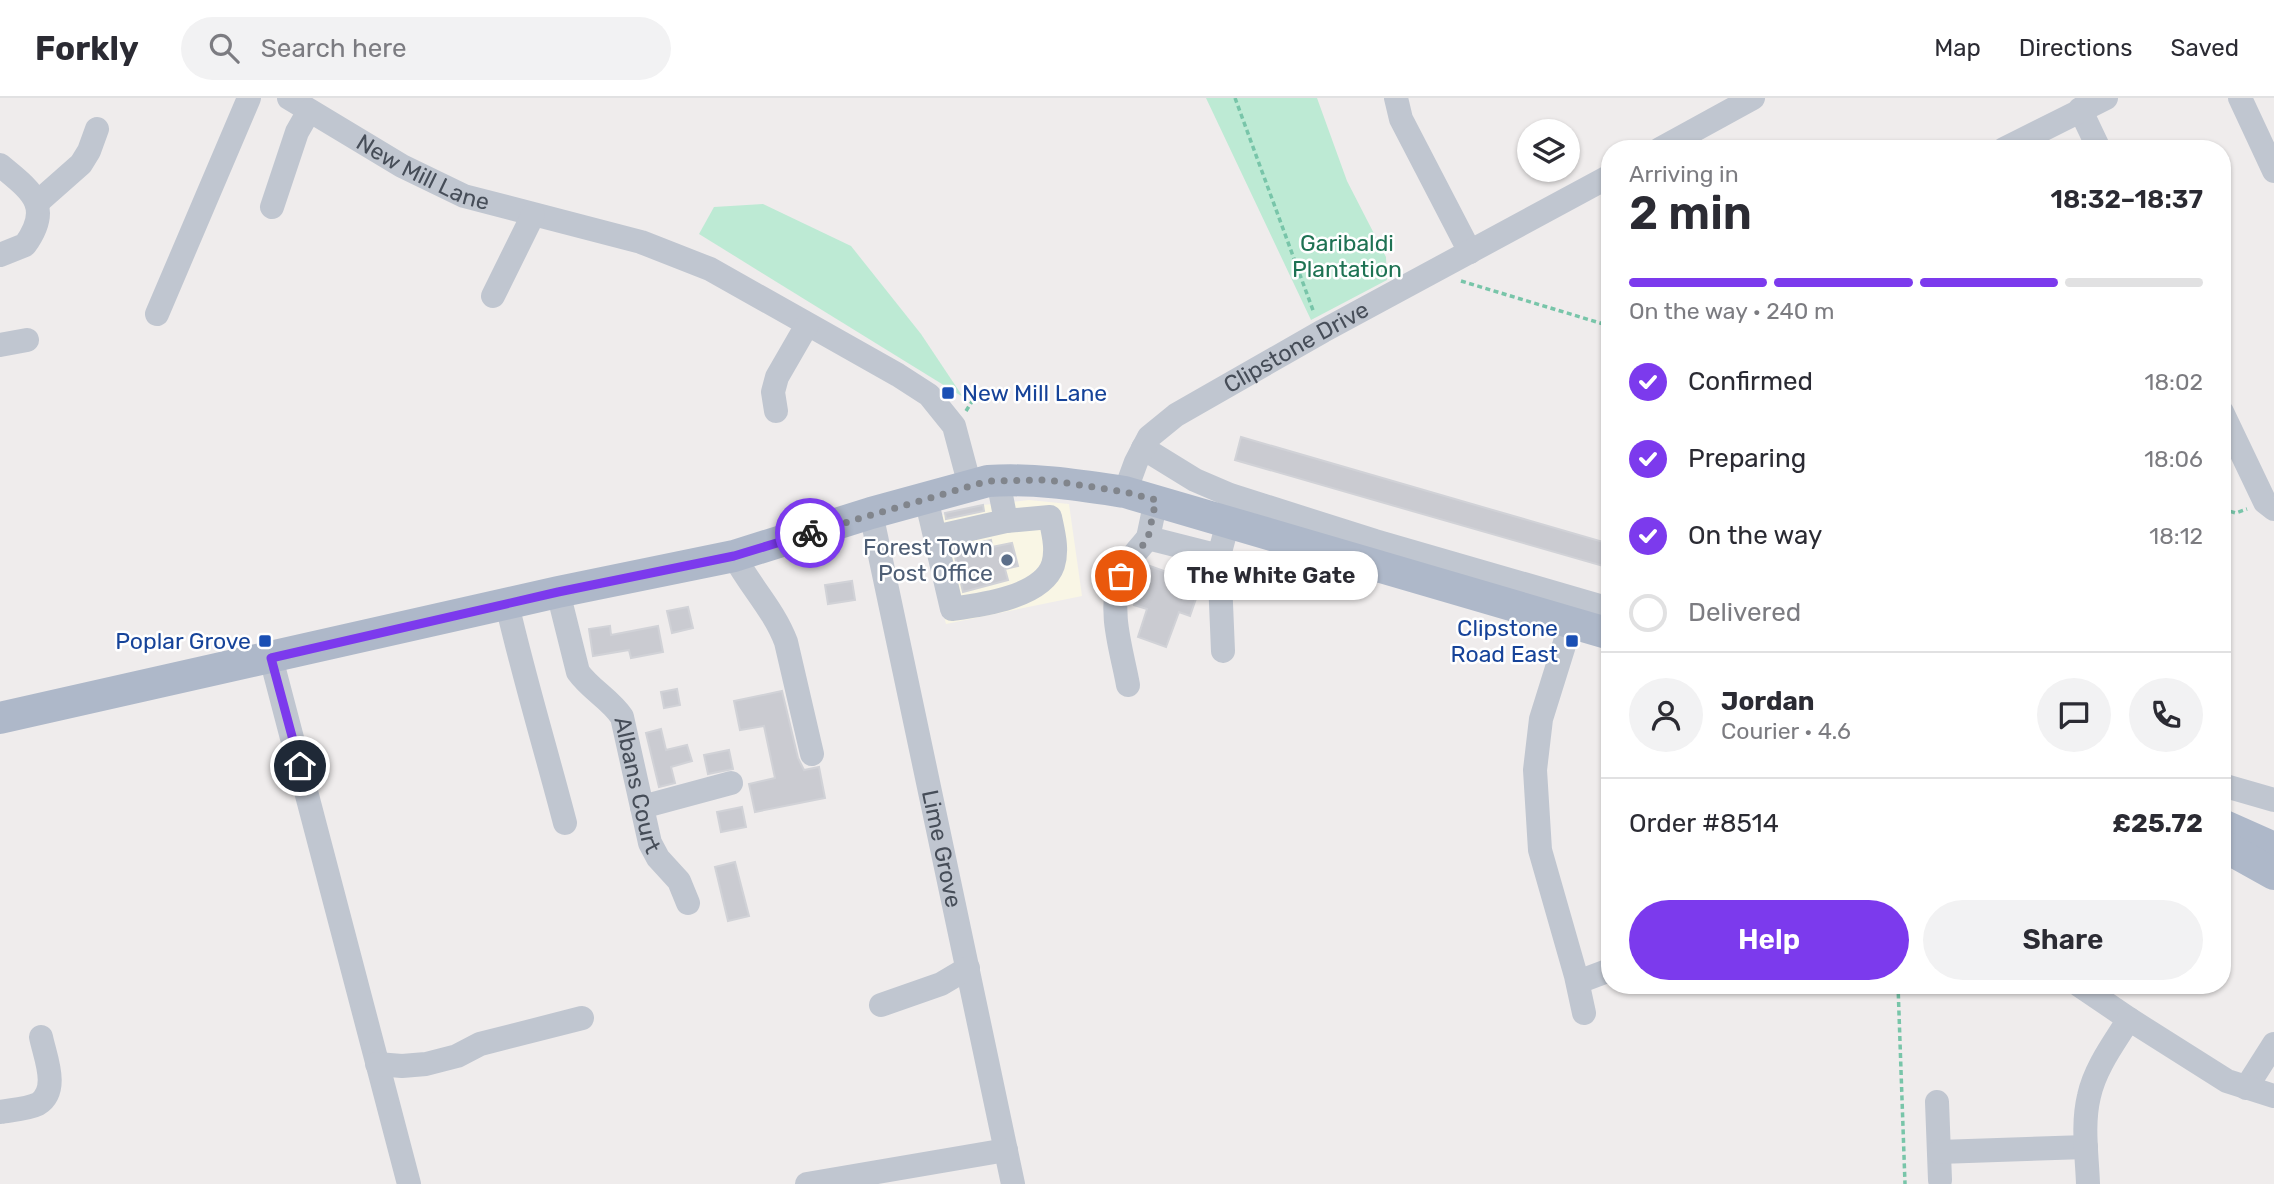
<!DOCTYPE html>
<html lang="en">
<head>
<meta charset="utf-8">
<style>
	:root { --surface:#fff; --page:#f2f2f3; --text:#2b2b33; --muted:#7c7c81; --line:#e1e1e2; --accent:#7c3aed }
	body { margin:0; font-family:Rubik,sans-serif; background:var(--page); color:var(--text); height:100vh; display:flex; flex-direction:column; font-size:26px; white-space:nowrap }
	* { box-sizing:border-box; margin:0 }
	p { font-size:23px; color:var(--muted) }
	.icon { flex:none; width:38px; height:38px; fill:none; stroke:currentColor; stroke-width:2; stroke-linecap:round; stroke-linejoin:round }
	.map { position:relative; flex:1; overflow:hidden }
	.panel { position:absolute; left:1601px; top:42px; width:630px; height:854px; display:flex; flex-direction:column; background:var(--surface); border-radius:28px; box-shadow:0 2px 5px #0004 }
	.panel>* { flex:none }
	.buttons { position:absolute; left:1517px; top:21px; display:grid; gap:14px }
	.buttons a { display:grid; place-items:center; width:63px; height:63px; border-radius:50%; background:var(--surface); box-shadow:0 2px 5px #0004; font-size:35px }
	.pin { position:absolute; display:grid; place-items:center; width:60px; height:60px; color:#fff; margin:-30px; border:4px solid #fff; border-radius:50%; box-shadow:0 2px 7px #0007 }
	.courier { position:absolute; display:grid; place-items:center; width:70px; height:70px; margin:-35px; border:5px solid #7c3aed; border-radius:50%; background:#fff; color:#222; box-shadow:0 2px 9px #0007 }
	.bubble { position:absolute; height:49px; border-radius:24px; background:var(--surface); box-shadow:0 2px 5px #0004; font-size:23px; font-weight:600; line-height:49px; text-align:center }
	.headline em { font-style:normal; font-weight:600 }
	.headline div { display:flex; flex-direction:column-reverse }
	.headline { display:flex; align-items:center; justify-content:space-between; height:119px; padding:0 28px }
	h1 { font-size:46px; font-weight:600; line-height:52px }
	.bar { display:grid; grid-template-columns:repeat(4,1fr); gap:10px 7px; align-content:center; height:84px; padding:0 28px }
	.bar i { height:9px; border-radius:5px; background:var(--line) }
	.bar .on { background:var(--accent) }
	.bar p { grid-column:span 4 }
	.line { display:flex; align-items:center; gap:18px; padding:0 28px; border-top:2px solid var(--line) }
	.line div { flex:1 }
	.round { display:grid; place-items:center; flex:none; width:74px; height:74px; border-radius:37px; background:var(--page) }
	ol { padding:0 28px; list-style:none }
	li { display:flex; align-items:center; gap:21px; height:77px }
	li p { margin-inline-start:auto }
	li .icon { padding:7px; border-radius:50%; background:var(--accent); color:#fff; stroke-width:4 }
	li:last-child { color:var(--muted) }
	li i { width:38px; height:38px; border:4px solid var(--line); border-radius:50% }
	.action { display:flex; gap:14px; margin-top:auto; padding:14px 28px }
	.action a { flex:1; height:80px; border-radius:42px; background:var(--accent); color:#fff; font-size:28px; font-weight:600; line-height:80px; text-align:center }
	.action a+a { background:var(--page); color:var(--text) }
	header { display:flex; align-items:center; gap:42px; box-sizing:border-box; height:98px; padding:0 35px; background:var(--surface); border-bottom:2px solid var(--line) }
	header strong { font-size:33px }
	nav { display:flex; gap:38px; margin-inline-start:auto; font-size:24px }
	.search { width:490px; height:63px; background:var(--page); display:flex; align-items:center; gap:18px; box-sizing:border-box; padding:0 24px; border-radius:38px; color:var(--muted); font-size:26px }
	.map>svg:first-child { display:block }
	.commercial { fill:#f9f6e5 }
	.green { fill:#bdead4 }
	.building { fill:#cacbd1; stroke:#d1d2d7; stroke-width:2 }
	.lines { fill:none; stroke-linecap:round; stroke-linejoin:round }
	.path { stroke:#78c5a9; stroke-width:3.5; stroke-dasharray:5 3.5; stroke-linecap:butt }
	.minor { stroke:#c0c6d0; stroke-width:24 }
	.major { stroke:#aeb8c9; stroke-width:32 }
	.done { stroke:#81858c; stroke-width:7; stroke-dasharray:0 12.6 }
	.route { stroke:#7c3aed; stroke-width:9 }
	.transit-dot { fill:#1a4fb4; stroke:#fff; stroke-width:2.5 }
	.service-dot { fill:#5c6f8a; stroke:#fff; stroke-width:2.5 }
	.labels { text-anchor:middle; dominant-baseline:central; stroke-width:5; stroke-linejoin:round; paint-order:stroke }
	.street-label { font-size:23px; fill:#464d58; stroke:#fff }
	.park-label { font-size:23px; fill:#1e7253; stroke:#fff }
	.transit-label { font-size:23px; fill:#164399; stroke:#fff; text-anchor:end }
	.service-label { font-size:23px; fill:#4e5e75; stroke:#fff; text-anchor:end }
</style>
</head>
<body>
<header>
<strong>Forkly</strong>
<div class="search"><svg class="icon" aria-label="search" viewBox="0 0 24 24"><circle cx="10" cy="10" r="6"/><path d="M15 15l6 6"/></svg>Search here</div>
<nav><a>Map</a><a>Directions</a><a>Saved</a></nav>
</header>
<div class="map">
<svg width="2274" height="1086" viewBox="0 0 2274 1086">
	<rect width="100%" height="100%" fill="#efecec"/>
	<!-- commercial -->
	<polygon class="commercial" points="1029,402 1069,406 1082,498 946,526 919,423 983,407"/>
	<!-- green -->
	<g class="green">
		<polygon points="1206,0 1317,0 1347,83 1386,159 1387,182 1311,222"/>
		<polygon points="763,106 851,148 921,236 963,299 699,136 714,109"/>
	</g>
	<!-- building -->
	<g class="building">
		<polygon points="1241,339 1610,446 1610,470 1235,362"/>
		<polygon points="983,407 984,413 946,421 945,415"/>
		<polygon points="991,442 992,449 1012,445 1018,468 1005,471 1008,482 963,494 953,450"/>
		<polygon points="1147,467 1201,486 1190,518 1179,514 1166,549 1138,539 1147,511 1134,507"/>
		<polygon points="852,483 855,502 828,506 825,487"/>
		<polygon points="688,509 693,530 672,535 667,513"/>
		<polygon points="610,528 611,537 658,528 663,554 631,560 629,552 593,558 589,531"/>
		<polygon points="677,591 680,607 664,610 661,594"/>
		<polygon points="782,593 798,660 804,672 819,669 825,700 755,714 749,686 775,680 764,628 740,632 734,603"/>
		<polygon points="661,631 666,652 687,647 692,663 671,669 675,685 659,689 646,635"/>
		<polygon points="729,652 733,671 708,676 704,657"/>
		<polygon points="742,709 746,729 721,734 717,714"/>
		<polygon points="735,764 749,818 728,823 715,769"/>
	</g>
	<g class="lines">
		<!-- path -->
		<g class="path">
			<polyline points="1235,0 1314,215"/>
			<polyline points="1461,183 1610,228"/>
			<polyline points="966,313 978,294"/>
			<polyline points="2222,411 2236,415 2247,411"/>
			<polyline points="1898,887 1905,1086"/>
		</g>
		<!-- minor -->
		<g class="minor">
			<path id="s1" d="M 289,0 L 402,68 L 464,98 L 641,144 L 710,171 L 898,277 L 929,297 L 954,328 L 970,388"/>
			<polyline points="1396,0 1401,21 1470,154"/>
			<polyline points="2240,0 2274,73"/>
			<polyline points="2080,11 2099,51"/>
			<polyline points="1660,51 1753,0"/>
			<polyline points="2004,51 2106,0"/>
			<path d="M 0,67 C 30,92 54,107 25,147 L 0,157"/>
			<polyline points="38,104 81,66 89,53 97,31"/>
			<polyline points="272,109 297,34 309,13"/>
			<polyline points="493,198 533,117"/>
			<polyline points="157,216 249,0"/>
			<polyline points="0,247 27,242"/>
			<polyline points="776,313 773,294 777,279 807,227"/>
			<polyline points="2222,314 2265,404 2274,411"/>
			<polyline points="1143,350 1195,382 1230,397 1375,443 1610,511"/>
			<polyline points="998,382 1006,423"/>
			<path id="s2" d="M 1125,394 L 1136,364 L 1149,339 L 1176,317 L 1323,233 L 1610,78"/>
			<path d="M 926,400 L 952,511 C 981,507 1042,499 1053,467 C 1058,451 1053,434 1050,419 L 1006,423 L 935,439"/>
			<polyline points="1156,402 1148,440 1219,458 1228,424"/>
			<path id="s3" d="M 871,415 L 1013,1086"/>
			<path d="M 734,458 C 750,488 774,512 786,544 L 812,656"/>
			<polyline points="1219,458 1223,553"/>
			<path id="s4" d="M 558,494 L 578,574 C 591,592 610,601 622,619 L 650,745 L 658,760 L 679,783 L 688,805"/>
			<path d="M 507,506 C 524,580 546,652 565,725"/>
			<polyline points="1571,525 1541,621 1535,672 1540,752 1576,878 1584,915"/>
			<polyline points="271,560 409,1086"/>
			<path d="M 1128,587 C 1122,553 1108,514 1120,480 C 1125,465 1138,452 1148,440"/>
			<polyline points="2222,687 2274,702"/>
			<polyline points="642,709 731,685"/>
			<polyline points="1578,884 1610,872"/>
			<polyline points="2079,887 2129,921"/>
			<polyline points="881,907 941,886 968,870"/>
			<polyline points="377,966 402,968 426,966 457,958 480,946 582,920"/>
			<polyline points="2246,990 2274,946"/>
			<polyline points="1937,1004 1940,1082"/>
			<path d="M 0,1014 C 11,1012 28,1011 38,1006 C 60,992 45,959 41,939"/>
			<polyline points="1939,1054 2086,1049"/>
			<polyline points="807,1086 1006,1052"/>
			<path d="M 2088,1086 C 2087,1057 2082,1027 2089,998 C 2095,970 2114,945 2129,921 L 2227,983 L 2274,998"/>
		</g>
		<!-- major -->
		<g class="major">
			<path d="M 0,620 L 558,494 L 734,458 L 871,415 L 988,383 C 1035,380 1078,387 1125,394 L 1610,536"/>
			<polyline points="2222,727 2274,750"/>
			<polyline points="2222,747 2274,776"/>
		</g>
	</g>
	<g class="lines">
		<!-- done -->
		<polyline class="done" points="810,435 988,383 1048,382 1125,394 1156,402 1148,440 1121,478"/>
		<!-- route -->
		<polyline class="route" points="300,668 271,560 558,494 734,458 810,435"/>
	</g>
	<!-- markers -->
	<g class="transit-dot">
		<rect x="941" y="288" width="14" height="14" rx="3.5"/>
		<rect x="258" y="536" width="14" height="14" rx="3.5"/>
		<rect x="1565" y="536" width="14" height="14" rx="3.5"/>
	</g>
	<circle class="service-dot" cx="1007" cy="462" r="7"/>
	<g class="labels">
		<!-- street labels -->
		<g class="street-label">
			<text stroke="none"><textPath href="#s1" startOffset="154">New Mill Lane</textPath></text>
			<text stroke="none"><textPath href="#s2" startOffset="233">Clipstone Drive</textPath></text>
			<text stroke="none"><textPath href="#s4" startOffset="215">Albans Court</textPath></text>
			<text stroke="none"><textPath href="#s3" startOffset="343">Lime Grove</textPath></text>
		</g>
		<!-- park labels -->
		<g class="park-label">
			<text x="1347" y="145">Garibaldi<tspan x="1347" dy="26">Plantation</tspan></text>
		</g>
		<!-- transit labels -->
		<g class="transit-label">
			<text x="962" y="295" text-anchor="start">New Mill Lane</text>
			<text x="1558" y="530">Clipstone<tspan x="1558" dy="26">Road East</tspan></text>
			<text x="251" y="543">Poplar Grove</text>
		</g>
		<!-- service labels -->
		<g class="service-label">
			<text x="993" y="449">Forest Town<tspan x="993" dy="26">Post Office</tspan></text>
		</g>
	</g>
</svg>
<div class="buttons">
<a><svg class="icon" aria-label="layers" viewBox="0 0 24 24"><path d="M12 4l9 5-9 5-9-5zM3 14l9 5 9-5"/></svg></a>
</div>
<div class="pin" style="left:1121px;top:478px;background:#ea580c"><svg class="icon" aria-label="bag" viewBox="0 0 24 24"><path d="M5 8h14l-1 12H6zM9 8a3 3 0 0 1 6 0"/></svg></div>
<div class="pin" style="left:300px;top:668px;background:#1f2937"><svg class="icon" aria-label="home" viewBox="0 0 24 24"><path d="M3 11l9-7 9 7M6 9v11h12V9"/></svg></div>
<div class="courier" style="left:810px;top:435px"><svg class="icon" aria-label="bike" viewBox="0 0 24 24"><circle cx="6" cy="16" r="4"/><circle cx="18" cy="16" r="4"/><path d="M6 16l4-8h5l3 8M10 8l3 8H6M13 5h3"/></svg></div>
<div class="bubble" style="left:1164px;top:453px;width:214px">The White Gate</div>
<section class="panel">
<div class="headline"><div><h1>2 min</h1><p>Arriving in</p></div><em>18:32–18:37</em></div>
<div class="bar"><i class="on"></i><i class="on"></i><i class="on"></i><i></i><p>On the way · 240 m</p></div>
<ol>
<li><svg class="icon" aria-label="check" viewBox="0 0 24 24"><path d="M5 12l5 5 9-10"/></svg>Confirmed<p>18:02</p></li>
<li><svg class="icon" aria-label="check" viewBox="0 0 24 24"><path d="M5 12l5 5 9-10"/></svg>Preparing<p>18:06</p></li>
<li><svg class="icon" aria-label="check" viewBox="0 0 24 24"><path d="M5 12l5 5 9-10"/></svg>On the way<p>18:12</p></li>
<li><i></i>Delivered</li>
</ol>
<div class="line" style="height:126px"><a class="round"><svg class="icon" aria-label="person" viewBox="0 0 24 24"><circle cx="12" cy="8" r="4"/><path d="M4 21q1-7 8-7t8 7"/></svg></a><div><b>Jordan</b><p>Courier · 4.6</p></div><a class="round"><svg class="icon" aria-label="chat" viewBox="0 0 24 24"><path d="M4 5h16v11H9l-5 4z"/></svg></a><a class="round"><svg class="icon" aria-label="phone" viewBox="0 0 24 24"><path d="M5 4h4l2 5-3 2q2 4 5 5l2-3 5 2v4C11 20 4 13 5 4z"/></svg></a></div>
<div class="line" style="height:91px"><div>Order #8514</div><b>£25.72</b></div>
<div class="action"><a>Help</a><a>Share</a></div>
</section>
</div>
</body>
</html>
